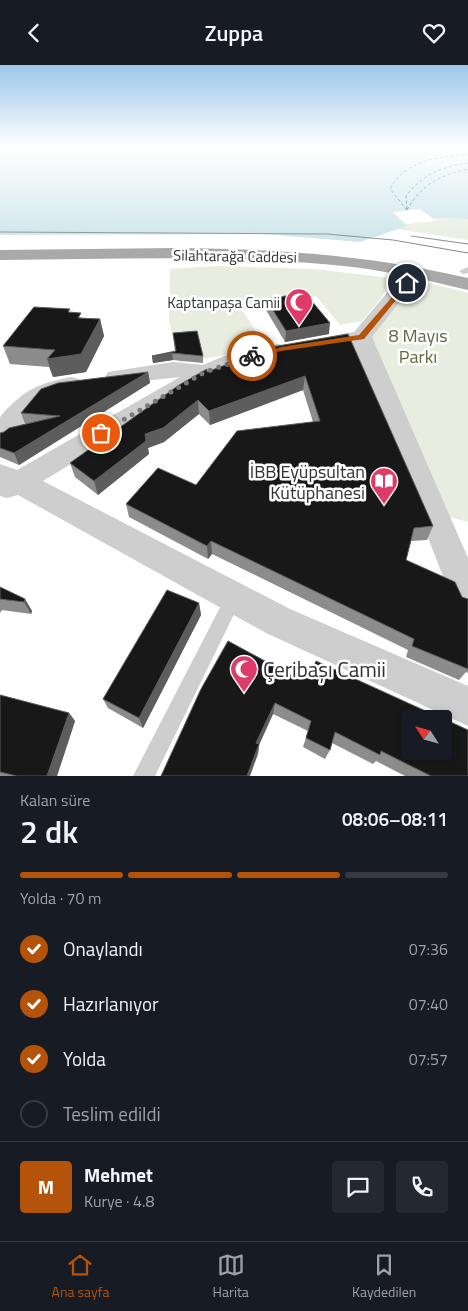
<!DOCTYPE html>
<html lang="tr">
<head>
<meta charset="utf-8">
<style>
	:root { --surface:#171b24; --page:#242831; --text:#f1f3f6; --muted:#9ea1a6; --line:#363941; --accent:#b45309 }
	body { margin:0; font-family:"Titillium Web",sans-serif; background:var(--page); color:var(--text); height:100vh; display:flex; flex-direction:column; font-size:19px; white-space:nowrap }
	* { box-sizing:border-box; margin:0 }
	p { font-size:16px; color:var(--muted) }
	.icon { flex:none; width:28px; height:28px; fill:none; stroke:currentColor; stroke-width:2; stroke-linecap:round; stroke-linejoin:round }
	.map { position:relative; height:711px; overflow:hidden }
	.panel { display:flex; flex-direction:column; background:var(--surface); flex:1 }
	.panel>* { flex:none }
	.needle { width:32px; rotate:306deg }
	.controls { position:absolute; left:402px; top:645px; display:grid; gap:10px }
	.controls a { display:grid; place-items:center; width:50px; height:50px; border-radius:5px; background:var(--surface); box-shadow:0 2px 8px #0003; font-size:25px }
	.pin { position:absolute; display:grid; place-items:center; width:42px; height:42px; color:#fff; margin:-21px; border:2px solid #fff; border-radius:50%; box-shadow:0 1px 5px #0007 }
	.courier { position:absolute; display:grid; place-items:center; width:50px; height:50px; margin:-25px; border:4px solid #b45309; border-radius:50%; background:#fff; color:#222; box-shadow:0 1px 6px #0007 }
	.headline em { font-style:normal; font-weight:600 }
	.headline div { display:flex; flex-direction:column-reverse }
	.headline { display:flex; align-items:center; justify-content:space-between; height:85px; padding:0 20px }
	h1 { font-size:32px; font-weight:600; line-height:38px }
	.bar { display:grid; grid-template-columns:repeat(4,1fr); gap:8px 5px; align-content:center; height:60px; padding:0 20px }
	.bar i { height:6px; border-radius:4px; background:var(--line) }
	.bar .selected { background:var(--accent) }
	.bar p { grid-column:span 4 }
	.line { display:flex; align-items:center; gap:12px; padding:0 20px; border-top:1px solid var(--line) }
	.line div { flex:1 }
	.round { display:grid; place-items:center; flex:none; width:52px; height:52px; border-radius:5px; background:var(--page) }
	ol { padding:0 20px; list-style:none }
	li { display:flex; align-items:center; gap:15px; height:55px }
	li p { margin-inline-start:auto }
	li .icon { padding:5px; border-radius:50%; background:var(--accent); color:#fff; stroke-width:4 }
	li:last-child { color:var(--muted) }
	li i { width:28px; height:28px; border:2px solid var(--line); border-radius:50% }
	header { display:flex; justify-content:space-between; align-items:center; height:65px; padding:0 20px; background:var(--surface); font-size:22px; font-weight:600 }
	.tab-bar { display:flex; justify-content:space-around; align-items:center; height:70px; border-top:1px solid var(--line); background:var(--surface); font-size:14px; color:var(--muted) }
	.tab-bar a { display:grid; justify-items:center; gap:2px }
	.tab-bar .selected { color:var(--accent) }
	.map>svg:first-child { display:block }
	.green { fill:#e9eddf }
	.water { fill:#cae4ea }
	.lines { fill:none; stroke-linecap:round; stroke-linejoin:round }
	.ferry { stroke:#3f7c8a; stroke-width:1; stroke-dasharray:3 2.5; stroke-linecap:butt }
	.lane { fill:#cecece; fill-rule:evenodd }
	.street { fill:#cecece; fill-rule:evenodd }
	.primary { fill:#a9a9a9; fill-rule:evenodd }
	.tram { stroke:#868686; stroke-width:1 }
	.wall { fill:#8c8c8c }
	.shaded-wall { fill:#5d5d5d }
	.building { fill:#181818; stroke:#5d5d5d }
	.route { fill:#b45309 }
	.done { stroke:#797979; stroke-width:5; stroke-dasharray:0 9 }
	.labels { text-anchor:middle; dominant-baseline:central; stroke-width:5; stroke-linejoin:round; paint-order:stroke }
	.far-street-label { font-size:15px; fill:#313131; stroke:#fff }
	.far-poi-label { font-size:15px; fill:#313131; stroke:#fff; text-anchor:end }
	.park-label { font-size:18px; fill:#5d6b3f; stroke:#fff }
	.poi-label { font-size:18px; fill:#313131; stroke:#fff; text-anchor:end }
	.near-poi-label { font-size:21px; fill:#313131; stroke:#fff; text-anchor:start }
</style>
</head>
<body>
<header><svg class="icon" aria-label="back" viewBox="0 0 24 24"><path d="M15 5l-7 7 7 7"/></svg>Zuppa<svg class="icon" aria-label="heart" viewBox="0 0 24 24"><path d="M12 20l-8-8c-3-5 5-10 8-4 3-6 11-1 8 4z"/></svg></header>
<div class="map">
<svg width="468" height="711" viewBox="0 0 468 711">
	<rect width="100%" height="100%" fill="#fff"/>
	<!-- green -->
	<g class="green">
		<polygon points="432,153 468,154 468,175 397,164 407,159 436,156"/>
		<polygon points="217,201 314,204 391,213 382,232 362,256 340,260 316,231 242,245 263,277 226,290 179,298 169,256 170,204"/>
		<polygon points="414,214 468,228 468,457 446,451 356,270"/>
	</g>
	<!-- water -->
	<polygon class="water" points="0,83 468,83 468,154 432,153 420,144 393,147 407,161 360,177 264,169 0,170"/>
	<g class="lines">
		<!-- ferry -->
		<g class="ferry">
			<path d="M 407,144 L 406,131 C 423,109 441,102 468,98"/>
			<path d="M 407,145 L 390,124 C 406,94 437,93 468,89"/>
			<path d="M 407,145 C 421,120 440,110 468,104"/>
		</g>
		<!-- lane -->
		<g class="lane">
			<polygon points="468,202 468,208 463,209 459,206"/>
			<polygon points="234,525 240,527 242,533 155,711 133,711 228,527"/>
		</g>
		<!-- street -->
		<g class="street">
			<polygon points="414,202 420,203 423,207 372,272 468,493 468,548 456,543 451,532 353,279 317,285 310,283 306,279 310,275 354,267 408,203"/>
			<polygon points="277,279 285,280 288,285 285,290 240,301 213,312 43,416 290,544 468,621 468,661 266,568 18,430 7,433 0,431 0,399 17,405 180,312 116,319 108,317 105,312 108,307 173,297 203,300 224,291"/>
			<path d="M 71,312 L 79,314 L 83,319 C 76,330 56,329 44,336 C 27,348 19,374 0,379 L 0,352 C 22,326 38,318 71,312 Z"/>
		</g>
		<!-- primary -->
		<path class="primary" d="M 176,183 C 279,184 367,190 468,213 L 468,225 C 430,216 392,207 353,202 C 236,189 117,194 0,195 L 0,185 Z"/>
		<!-- tram -->
		<g class="tram">
			<polyline points="0,167 327,169 393,175 468,188"/>
			<polyline points="411,171 468,179"/>
		</g>
	</g>
	<!-- wall -->
	<g class="wall">
		<polygon points="266,234 329,269 285,277 266,245"/>
		<polygon points="71,248 82,253 100,254 104,271 86,307 53,312 49,302 10,299 3,281"/>
		<polygon points="173,268 203,291 203,298 173,295 153,298 152,291 175,287"/>
		<polygon points="348,269 433,461 427,475 411,476 406,495 462,532 468,534 468,608 466,607 459,615 406,592 408,585 212,489 208,494 129,452 126,439 196,420 313,357 303,325 210,360 199,349 164,377 148,383 149,389 98,430 75,412 70,398 207,307"/>
		<polygon points="148,307 150,318 19,400 0,392 0,368 25,359 21,348"/>
		<polygon points="0,522 25,534 32,546 31,549 2,545 0,548"/>
		<polygon points="199,538 201,550 143,663 108,643 103,634"/>
		<polygon points="228,576 468,711 405,711 376,696 373,699 332,678 330,685 325,694 303,682 308,666 273,649 259,680 258,689"/>
		<polygon points="0,630 69,648 75,656 57,711 0,711"/>
	</g>
	<!-- shaded-wall -->
	<g class="shaded-wall">
		<polygon points="100,254 104,271 86,307 53,312 47,294"/>
		<polygon points="330,258 329,269 285,277 286,266"/>
		<polygon points="172,288 173,295 153,298 152,291"/>
		<polygon points="148,307 150,318 19,400 14,388"/>
		<polygon points="305,311 303,325 210,360 209,346"/>
		<polygon points="198,335 199,349 164,377 148,383 149,389 98,430 94,416 145,369"/>
		<polygon points="211,476 212,489 208,494 207,481"/>
		<polygon points="25,534 32,546 31,549 24,537"/>
		<polygon points="199,538 201,550 143,663 139,653"/>
		<polygon points="275,638 273,649 259,680 258,689 250,711 247,711 256,678"/>
		<polygon points="69,648 75,656 57,711 47,711"/>
	</g>
	<!-- building -->
	<g class="building">
		<polygon points="305,228 330,258 286,266 266,234"/>
		<polygon points="34,242 70,244 68,247 81,248 78,253 100,254 81,289 47,294 55,285 3,281"/>
		<polygon points="197,266 203,291 172,288 152,291 176,286 173,268"/>
		<polygon points="348,269 433,461 414,463 406,495 455,517 462,532 468,534 468,604 412,581 414,574 211,476 207,481 126,439 158,403 196,420 237,366 320,356 305,311 209,346 198,335 163,363 145,369 146,376 94,416 70,398 179,320 207,304 207,307 272,282"/>
		<polygon points="148,307 14,388 0,383 0,368 4,367 9,363 60,351 21,348 41,324 58,318"/>
		<polygon points="0,522 25,534 24,537 0,534"/>
		<polygon points="167,525 199,538 139,653 103,634"/>
		<polygon points="228,576 298,614 300,610 309,614 316,596 443,654 411,654 411,686 444,686 444,654 468,665 468,711 431,711 381,686 380,690 335,667 330,685 306,673 311,656 275,638 256,678 259,679 247,711 161,711 201,624"/>
		<polygon points="0,630 69,648 47,711 17,711 0,707"/>
	</g>
	<!-- sky -->
	<linearGradient id="sky" x2="0" y2="1"><stop stop-color="#9cc7e9"/><stop offset="0.45" stop-color="#fff"/><stop offset="1" stop-color="#fff" stop-opacity="0"/></linearGradient>
	<rect width="468" height="183" fill="url(#sky)"/>
	<!-- route -->
	<polygon class="route" points="405,217 410,218 364,274 281,286 252,293 249,291 281,282 359,270"/>
	<g class="lines">
		<!-- done -->
		<polyline class="done" points="101,368 205,307 252,291"/>
	</g>
	<!-- icons -->
	<defs>
		<g id="mosque-pin" transform="scale(1.4375)"><path d="M0 17L-7.5 6A9.5 9.5 0 1 1 7.5 6Z" fill="#df3b68" stroke="#fff"/><path d="M3.5-4.9A6 6 0 1 0 3.5 4.9A5 5 0 1 1 3.5-4.9Z" fill="#fff"/></g>
		<g id="library-pin" transform="scale(1.4375)"><path d="M0 17L-7.5 6A9.5 9.5 0 1 1 7.5 6Z" fill="#df3b68" stroke="#fff"/><path d="M-6-4Q-3-5.5-.7-3.5V5Q-3 3-6 4ZM6-4Q3-5.5 .7-3.5V5Q3 3 6 4Z" fill="#fff"/></g>
	</defs>
	<g fill-rule="evenodd">
		<use href="#mosque-pin" x="299" y="237"/>
		<use href="#library-pin" x="384" y="416"/>
		<use href="#mosque-pin" x="244" y="604"/>
	</g>
	<g class="labels">
		<!-- far-street labels -->
		<g class="far-street-label">
			<text transform="translate(235 191) rotate(1)">Silahtarağa Caddesi</text>
		</g>
		<!-- far-poi labels -->
		<g class="far-poi-label">
			<text x="280" y="237">Kaptanpaşa Camii</text>
		</g>
		<!-- park labels -->
		<g class="park-label">
			<text x="418" y="270">8 Mayıs<tspan x="418" dy="21">Parkı</tspan></text>
		</g>
		<!-- poi labels -->
		<g class="poi-label">
			<text x="365" y="406">İBB Eyüpsultan<tspan x="365" dy="21">Kütüphanesi</tspan></text>
		</g>
		<!-- near-poi labels -->
		<g class="near-poi-label">
			<text x="263" y="604">Çeribaşı Camii</text>
		</g>
	</g>
</svg>
<div class="controls">
<a><svg class="needle" viewBox="-14 -14 28 28"><path d="M0-13l5 13h-10z" fill="#e53935"/><path d="M0 13l5-13h-10z" fill="#9ea1a6"/></svg></a>
</div>
<div class="pin" style="left:101px;top:368px;background:#ea580c"><svg class="icon" aria-label="bag" viewBox="0 0 24 24"><path d="M5 8h14l-1 12H6zM9 8a3 3 0 0 1 6 0"/></svg></div>
<div class="pin" style="left:407px;top:218px;background:#1f2937"><svg class="icon" aria-label="home" viewBox="0 0 24 24"><path d="M3 11l9-7 9 7M6 9v11h12V9"/></svg></div>
<div class="courier" style="left:252px;top:291px"><svg class="icon" aria-label="bike" viewBox="0 0 24 24"><circle cx="6" cy="16" r="4"/><circle cx="18" cy="16" r="4"/><path d="M6 16l4-8h5l3 8M10 8l3 8H6M13 5h3"/></svg></div>
</div>
<section class="panel">
<div class="headline"><div><h1>2 dk</h1><p>Kalan süre</p></div><em>08:06–08:11</em></div>
<div class="bar"><i class="selected"></i><i class="selected"></i><i class="selected"></i><i></i><p>Yolda · 70 m</p></div>
<ol>
<li><svg class="icon" aria-label="check" viewBox="0 0 24 24"><path d="M5 12l5 5 9-10"/></svg>Onaylandı<p>07:36</p></li>
<li><svg class="icon" aria-label="check" viewBox="0 0 24 24"><path d="M5 12l5 5 9-10"/></svg>Hazırlanıyor<p>07:40</p></li>
<li><svg class="icon" aria-label="check" viewBox="0 0 24 24"><path d="M5 12l5 5 9-10"/></svg>Yolda<p>07:57</p></li>
<li><i></i>Teslim edildi</li>
</ol>
<div class="line" style="height:90px"><b class="round" style="background:var(--accent);color:#fff">M</b><div><b>Mehmet</b><p>Kurye · 4.8</p></div><a class="round"><svg class="icon" aria-label="chat" viewBox="0 0 24 24"><path d="M4 5h16v11H9l-5 4z"/></svg></a><a class="round"><svg class="icon" aria-label="phone" viewBox="0 0 24 24"><path d="M5 4h4l2 5-3 2q2 4 5 5l2-3 5 2v4C11 20 4 13 5 4z"/></svg></a></div>
</section>
<nav class="tab-bar">
<a class="selected"><svg class="icon" aria-label="home" viewBox="0 0 24 24"><path d="M3 11l9-7 9 7M6 9v11h12V9"/></svg>Ana sayfa</a>
<a><svg class="icon" aria-label="map" viewBox="0 0 24 24"><path d="M3 6l6-2 6 2 6-2v14l-6 2-6-2-6 2zM9 4v14M15 6v14"/></svg>Harita</a>
<a><svg class="icon" aria-label="saved" viewBox="0 0 24 24"><path d="M7 4h10v16l-5-4-5 4z"/></svg>Kaydedilen</a>
</nav>
</body>
</html>
